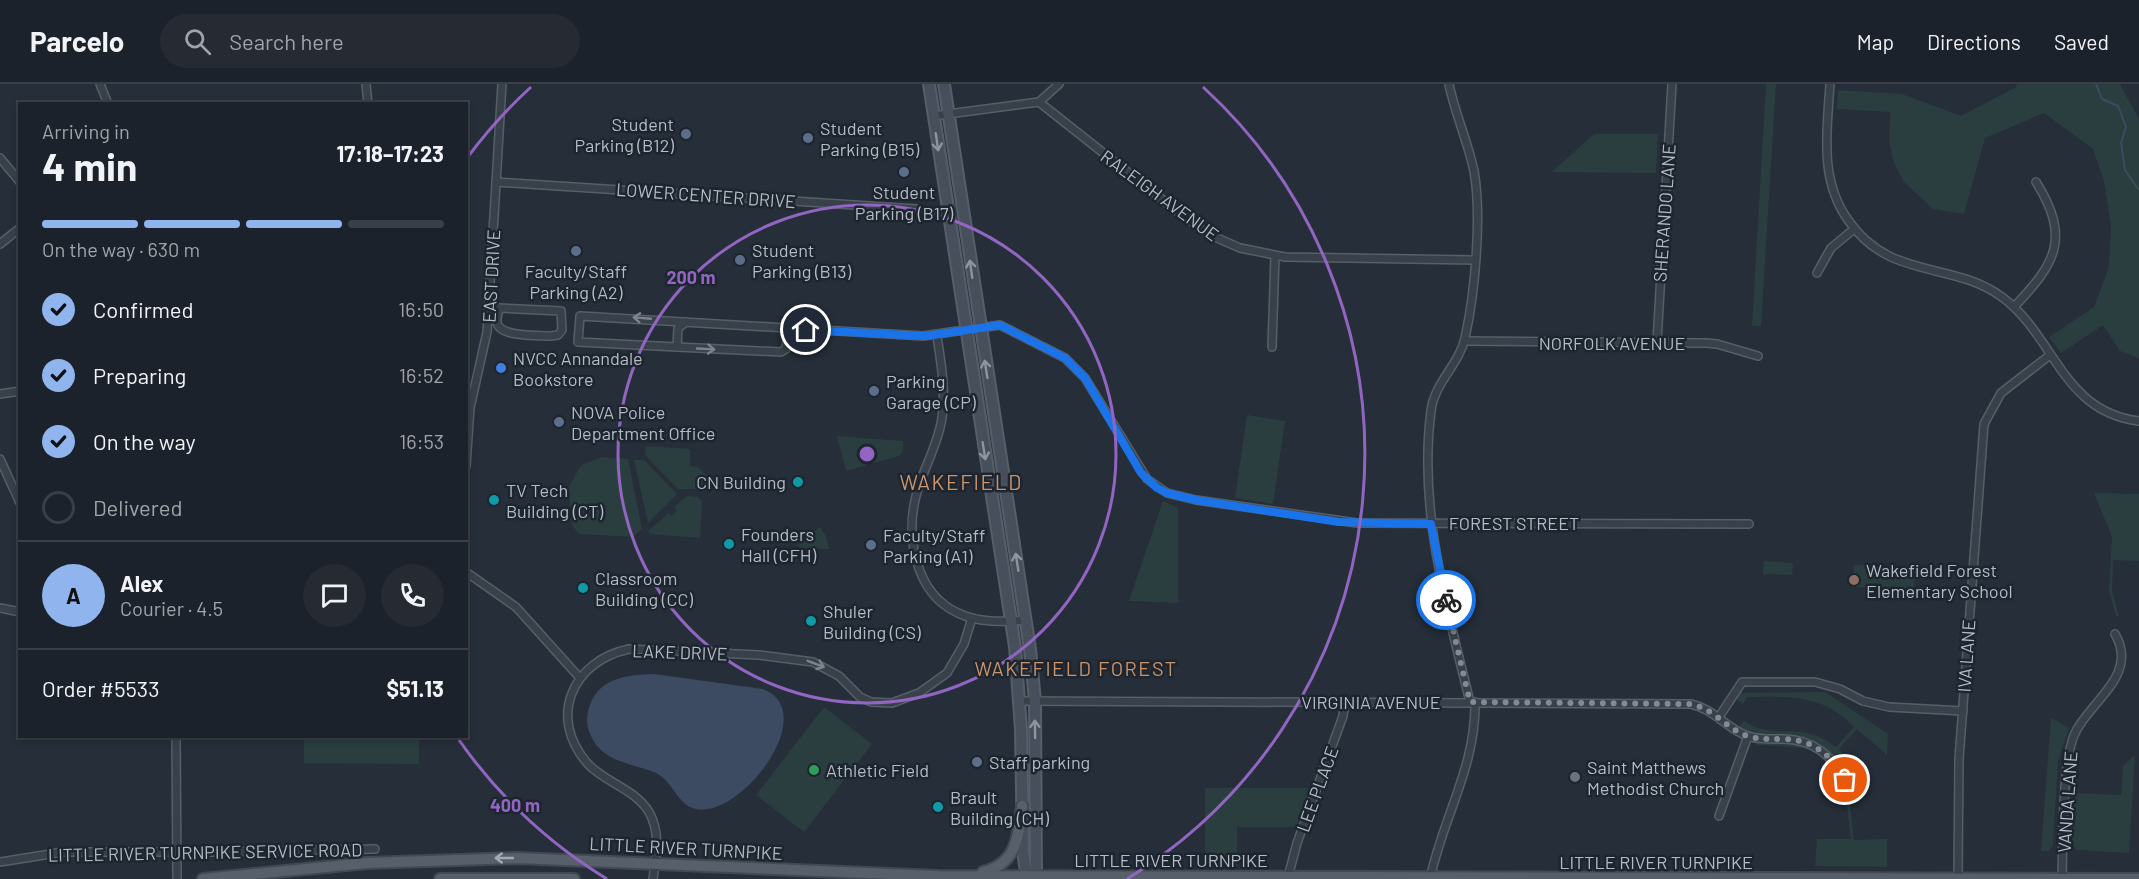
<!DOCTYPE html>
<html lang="en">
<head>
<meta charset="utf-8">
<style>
	:root { --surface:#1c222b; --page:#252a33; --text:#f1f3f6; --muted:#a0a4a9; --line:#3a3f47; --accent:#90b5ee }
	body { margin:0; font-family:Barlow,sans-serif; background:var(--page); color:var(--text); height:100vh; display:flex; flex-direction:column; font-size:22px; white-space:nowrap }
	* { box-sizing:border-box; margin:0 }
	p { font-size:20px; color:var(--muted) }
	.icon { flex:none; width:33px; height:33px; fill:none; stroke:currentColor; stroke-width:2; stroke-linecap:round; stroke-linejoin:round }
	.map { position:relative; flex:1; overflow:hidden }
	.drawer { position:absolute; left:18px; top:18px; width:450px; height:636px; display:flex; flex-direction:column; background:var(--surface); border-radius:0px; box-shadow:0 3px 9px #0003,0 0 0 2px var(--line) }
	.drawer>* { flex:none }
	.pin { position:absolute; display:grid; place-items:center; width:51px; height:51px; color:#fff; margin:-26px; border:3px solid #fff; border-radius:50%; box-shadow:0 2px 6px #0007 }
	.courier { position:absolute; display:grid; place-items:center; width:60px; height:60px; margin:-30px; border:4px solid #1a73e8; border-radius:50%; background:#fff; color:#222; box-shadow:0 2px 8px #0007 }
	.overview em { font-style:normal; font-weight:700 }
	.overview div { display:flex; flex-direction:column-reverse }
	.overview { display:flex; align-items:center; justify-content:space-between; height:102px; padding:0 24px }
	h1 { font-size:39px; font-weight:700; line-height:45px }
	.bar { display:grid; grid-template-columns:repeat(4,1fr); gap:9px 6px; align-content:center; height:72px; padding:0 24px }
	.bar i { height:8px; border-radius:4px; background:var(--line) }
	.bar .on { background:var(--accent) }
	.bar p { grid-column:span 4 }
	.line { display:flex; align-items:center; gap:15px; padding:0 24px; border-top:2px solid var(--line) }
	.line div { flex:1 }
	.round { display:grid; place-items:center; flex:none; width:63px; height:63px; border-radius:32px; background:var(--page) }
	ol { padding:0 24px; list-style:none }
	li { display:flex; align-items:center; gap:18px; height:66px }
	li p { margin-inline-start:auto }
	li .icon { padding:6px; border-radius:50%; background:var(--accent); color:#111; stroke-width:4 }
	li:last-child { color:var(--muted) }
	li i { width:33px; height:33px; border:3px solid var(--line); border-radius:50% }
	header { display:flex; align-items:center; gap:36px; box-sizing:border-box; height:84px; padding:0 30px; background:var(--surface); border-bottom:2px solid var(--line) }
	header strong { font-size:28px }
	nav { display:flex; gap:33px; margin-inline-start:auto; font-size:21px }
	.search { width:420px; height:54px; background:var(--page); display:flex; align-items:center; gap:15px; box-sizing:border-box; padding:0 21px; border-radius:33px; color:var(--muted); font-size:22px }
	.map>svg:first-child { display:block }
	.green { fill:#2b3e3f }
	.water { fill:#3c4b61 }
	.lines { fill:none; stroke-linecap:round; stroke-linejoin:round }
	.stream { stroke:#3c4b61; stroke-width:2 }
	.minor-casing { stroke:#565e68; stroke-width:10 }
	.secondary-casing { stroke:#565e68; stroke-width:14 }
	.primary-casing { stroke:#414953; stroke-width:14 }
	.minor { stroke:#38404a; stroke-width:7 }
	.secondary { stroke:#474f5c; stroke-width:10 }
	.primary { stroke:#565f6a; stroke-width:10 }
	.oneway { stroke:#8e95a1 }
	.oneway2 { stroke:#7c848e }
	.oneway3 { stroke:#a1a9b4 }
	.done { stroke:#828a95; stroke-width:6; stroke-dasharray:0 10.8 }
	.route { stroke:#1a73e8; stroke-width:8 }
	.ring { fill:none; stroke:#9265c2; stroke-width:3 }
	.service-dot { fill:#5c6f8a; stroke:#1d252f; stroke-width:2 }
	.shop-dot { fill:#3f7fe0; stroke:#1d252f; stroke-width:2 }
	.culture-dot { fill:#0f9aa8; stroke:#1d252f; stroke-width:2 }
	.education-dot { fill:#8d6e63; stroke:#1d252f; stroke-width:2 }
	.leisure-dot { fill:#2e9e5b; stroke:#1d252f; stroke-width:2 }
	.worship-dot { fill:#6b7280; stroke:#1d252f; stroke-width:2 }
	.labels { text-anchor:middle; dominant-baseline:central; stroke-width:5; stroke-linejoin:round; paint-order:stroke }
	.poi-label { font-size:18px; fill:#b4bbc6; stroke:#1d252f; text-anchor:start }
	.street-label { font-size:18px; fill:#b4bbc6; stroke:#1d252f }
	.neighbourhood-label { font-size:20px; letter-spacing:1.5px; fill:#ca936a; stroke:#1d252f }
	.quarter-label { font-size:21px; letter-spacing:1.5px; fill:#ca936a; stroke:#1d252f }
	.centre { fill:#9265c2; stroke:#1d252f; stroke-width:3 }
	.ring-label { font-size:18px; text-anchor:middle; font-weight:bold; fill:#9265c2; stroke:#1d252f; stroke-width:5; stroke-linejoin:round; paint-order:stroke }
</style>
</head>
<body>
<header>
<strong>Parcelo</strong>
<div class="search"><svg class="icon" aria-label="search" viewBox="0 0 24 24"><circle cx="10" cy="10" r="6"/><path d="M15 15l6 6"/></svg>Search here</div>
<nav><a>Map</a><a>Directions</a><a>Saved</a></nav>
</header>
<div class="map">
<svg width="2139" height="795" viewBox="0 0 2139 795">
	<rect width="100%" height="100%" fill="#252e39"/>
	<!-- green -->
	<g class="green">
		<polygon points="1766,0 1776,0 1761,242 1752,242"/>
		<polygon points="2017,0 2120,0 2139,35 2139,274 2120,267 2103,241 2061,269 2049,253 2094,223 2109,183 2111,142 2104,97 2093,65 2044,29 1985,54 1964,130 1933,125 1904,98 1894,79 1889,57 1890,28 1837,25 1838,6 1902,10 1961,32 2016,3"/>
		<polygon points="1594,50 1658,50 1656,89 1552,88"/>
		<polygon points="1247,331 1285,337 1273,420 1235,414"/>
		<polygon points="837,352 903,357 903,367 899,372 846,387"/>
		<polygon points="646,362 690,365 690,382 698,383 708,393 708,405 678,405 645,371"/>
		<polygon points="602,373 628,375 642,445 633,453 579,450 572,441 569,403 581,381"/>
		<polygon points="634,376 644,376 677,410 648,439"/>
		<polygon points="2094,409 2139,410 2139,477 2113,476 2112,507 2119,532 2116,532 2109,507 2112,453"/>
		<polygon points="687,412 698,413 702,417 700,454 650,450 648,447 669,429 672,432 677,427 674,423"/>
		<polygon points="1163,417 1178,424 1178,519 1129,517"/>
		<polygon points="820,443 826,452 829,465 800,464 798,461"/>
		<polygon points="1764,477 1793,479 1792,491 1763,490"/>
		<polygon points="1854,481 1915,483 1914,505 1854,503"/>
		<path d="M 1825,608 L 1888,650 L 1887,671 L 1857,645 L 1839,665 L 1854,683 L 1863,683 L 1867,692 L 1848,702 L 1854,756 L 1887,755 L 1887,783 L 1815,782 L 1817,755 L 1851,755 L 1845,704 L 1838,708 L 1833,701 L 1839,690 L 1825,673 L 1809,664 L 1758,661 L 1732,650 L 1744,637 C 1775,658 1800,635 1836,663 L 1854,643 C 1823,610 1789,612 1747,613 L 1743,620 L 1728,609 Z"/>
		<polygon points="824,623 872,660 804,748 756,711"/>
		<polygon points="2051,634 2069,644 2058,677 2053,761 2049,767 2041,767"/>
		<polygon points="304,653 419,653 419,680 304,679"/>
		<polygon points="2135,671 2129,769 2076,766 2072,758 2075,709 2121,711 2123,682"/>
		<polygon points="1205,704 1309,704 1296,743 1237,743 1237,782 1205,782"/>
	</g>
	<!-- water -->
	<path class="water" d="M 654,590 L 763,605 C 822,628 741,735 696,725 C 677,721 673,697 656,689 C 633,679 603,679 591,652 C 586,643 586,631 590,621 C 600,593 628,591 654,590 Z"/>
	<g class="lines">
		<!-- stream -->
		<polyline class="stream" points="2096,0 2102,15 2118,22 2126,43 2121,59 2125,86 2138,105"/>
		<!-- minor casing -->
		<g class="minor-casing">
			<g id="minor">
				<polyline points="100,0 108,20"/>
				<polyline points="366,0 368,20"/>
				<path d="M 1449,0 C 1455,30 1468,58 1474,87 C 1482,132 1475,209 1465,254 C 1459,281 1434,299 1431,327 C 1418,425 1447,524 1470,618"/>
				<path d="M 1830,0 C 1827,47 1819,95 1848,136 C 1890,197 1951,176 2002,213 C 2055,252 2062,328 2139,337"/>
				<polyline points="1039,18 1178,128 1208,150 1240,164 1285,173 1474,176"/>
				<polyline points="933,32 1039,18 1059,0"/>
				<polyline points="0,74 20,98"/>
				<polyline points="496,98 916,125"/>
				<polyline points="0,160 20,144"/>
				<polyline points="1817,189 1831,164 1854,145"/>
				<path d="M 2014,223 C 2056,179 2071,154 2036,98"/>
				<path d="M 499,224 L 561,227 L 562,246 L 558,251 L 551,252 C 539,251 499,254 497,238 C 496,234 499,228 499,224 Z"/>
				<polyline points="686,238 678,244 677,263 781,268 786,265 789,245"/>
				<path d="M 937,252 C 941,279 946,306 942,334 C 938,361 924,383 917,408 C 905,450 914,509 958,529 C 978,539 1004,538 1026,536"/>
				<polyline points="1465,257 1706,259 1717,260 1758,272"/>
				<polyline points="1657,258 1672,0"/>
				<polyline points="677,263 578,258 580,232 923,252 1000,241 1065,274 1085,294 1147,395 1167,409 1196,416 1357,439 1749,440"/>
				<polyline points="1272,263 1275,172"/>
				<polyline points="0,310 20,307"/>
				<polyline points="0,375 20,419"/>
				<polyline points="466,382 470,324 487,248 502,0"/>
				<polyline points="466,488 516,523 579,593"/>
				<polyline points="0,524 20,528"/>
				<path d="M 1020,617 L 1691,620 C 1714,625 1726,644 1747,652 C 1759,656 1771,655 1784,655 C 1814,656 1831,671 1845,696"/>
				<polyline points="1719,633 1742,598 1815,598 1840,605 1863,617 1889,623 1963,627"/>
				<polyline points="176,652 177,795"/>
				<polyline points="1833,705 1859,689"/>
				<polyline points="1719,732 1748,652"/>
				<polyline points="0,778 63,768 218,768 375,765"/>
				<polyline points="1288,793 1297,759 1343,632 1345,618"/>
				<polyline points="1958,794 1959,675 1984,340 2001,309 2050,271"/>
				<path d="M 653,795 C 656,772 661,749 649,728 C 635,705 606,699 588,680 C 547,634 572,577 629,565 L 759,571 L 813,578 L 839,592 L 860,613 L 871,618 L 892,619 L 919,609 L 947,589 L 964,560 L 972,534"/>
				<path d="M 1430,795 C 1443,733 1476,683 1475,618"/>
				<path d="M 2062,795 C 2063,760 2062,677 2075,649 C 2091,616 2139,591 2115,550"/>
			</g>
		</g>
		<!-- secondary casing -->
		<g class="secondary-casing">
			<g id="secondary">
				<polyline points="929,0 1015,563 1021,645 1023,767 1027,795"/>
				<polyline points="944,0 1030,565 1035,617 1036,795"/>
			</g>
		</g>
		<!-- primary casing -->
		<g class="primary-casing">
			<g id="primary">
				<path d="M 983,788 C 1018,779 1018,752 1022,722"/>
				<polyline points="203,795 367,779 517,774 937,792 2139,795"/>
				<polyline points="440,795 574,795"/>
			</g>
		</g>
		<!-- minor -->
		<use href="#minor" class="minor"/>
		<!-- secondary -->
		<use href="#secondary" class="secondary"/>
		<!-- primary -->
		<use href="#primary" class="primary"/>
	</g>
	<!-- one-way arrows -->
	<defs><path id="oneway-shaft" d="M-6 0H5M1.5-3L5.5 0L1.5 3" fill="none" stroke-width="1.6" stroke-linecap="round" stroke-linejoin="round" transform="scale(1.5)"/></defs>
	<g class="oneway">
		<use href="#oneway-shaft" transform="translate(937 58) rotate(82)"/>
		<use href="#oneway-shaft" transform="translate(971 185) rotate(-98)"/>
		<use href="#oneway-shaft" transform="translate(986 285) rotate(-99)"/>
		<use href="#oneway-shaft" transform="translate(984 367) rotate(81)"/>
		<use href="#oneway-shaft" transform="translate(1017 478) rotate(-99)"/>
		<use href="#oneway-shaft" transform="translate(1035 645) rotate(-91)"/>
	</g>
	<g class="oneway2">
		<use href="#oneway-shaft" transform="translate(642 234) rotate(-175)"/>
		<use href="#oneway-shaft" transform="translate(706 265) rotate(3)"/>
		<use href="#oneway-shaft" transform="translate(816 580) rotate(21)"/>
	</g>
	<use class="oneway3" href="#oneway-shaft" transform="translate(504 774) rotate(180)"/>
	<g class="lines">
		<!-- done -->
		<path class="done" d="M 1446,516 L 1470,618 L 1691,620 C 1714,625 1726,644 1747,652 C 1759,656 1771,655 1784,655 C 1814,656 1831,671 1845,696"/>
		<!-- route -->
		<polyline class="route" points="806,246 926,252 1000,241 1065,274 1085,294 1141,389 1157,404 1167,409 1196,416 1339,438 1431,440 1446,516"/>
	</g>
	<!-- distance rings -->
	<g class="ring">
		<circle cx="867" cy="370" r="249"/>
		<path d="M607 795A498 498 0 0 1 459 656M467 74A498 498 0 0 1 531 3M1203 3A498 498 0 0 1 1127 795"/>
	</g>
	<!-- markers -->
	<g class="service-dot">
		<circle cx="686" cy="50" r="6"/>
		<circle cx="808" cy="54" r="6"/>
		<circle cx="904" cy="88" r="6"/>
		<circle cx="576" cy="167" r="6"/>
		<circle cx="740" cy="176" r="6"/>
		<circle cx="874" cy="307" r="6"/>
		<circle cx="559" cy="338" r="6"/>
		<circle cx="871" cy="461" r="6"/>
		<circle cx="977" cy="678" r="6"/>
	</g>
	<circle class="shop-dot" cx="501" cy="284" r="6"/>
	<g class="culture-dot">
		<circle cx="798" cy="398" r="6"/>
		<circle cx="494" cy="416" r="6"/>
		<circle cx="729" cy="460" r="6"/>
		<circle cx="583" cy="504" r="6"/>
		<circle cx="811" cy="537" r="6"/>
		<circle cx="938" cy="723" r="6"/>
	</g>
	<circle class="education-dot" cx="1854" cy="496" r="6"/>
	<circle class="leisure-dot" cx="814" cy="686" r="6"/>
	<circle class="worship-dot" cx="1575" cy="693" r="6"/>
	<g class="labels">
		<!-- poi labels -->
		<g class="poi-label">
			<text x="674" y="40" text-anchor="end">Student<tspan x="674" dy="21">Parking (B12)</tspan></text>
			<text x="820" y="44">Student<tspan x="820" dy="21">Parking (B15)</tspan></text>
			<text x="904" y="108" text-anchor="middle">Student<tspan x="904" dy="21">Parking (B17)</tspan></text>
			<text x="752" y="166">Student<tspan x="752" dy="21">Parking (B13)</tspan></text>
			<text x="576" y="187" text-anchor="middle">Faculty/Staff<tspan x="576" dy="21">Parking (A2)</tspan></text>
			<text x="513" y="274">NVCC Annandale<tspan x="513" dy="21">Bookstore</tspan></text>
			<text x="886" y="297">Parking<tspan x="886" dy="21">Garage (CP)</tspan></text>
			<text x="571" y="328">NOVA Police<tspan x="571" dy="21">Department Office</tspan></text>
			<text x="786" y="398" text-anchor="end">CN Building</text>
			<text x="506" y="406">TV Tech<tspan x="506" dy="21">Building (CT)</tspan></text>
			<text x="741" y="450">Founders<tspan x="741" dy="21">Hall (CFH)</tspan></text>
			<text x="883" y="451">Faculty/Staff<tspan x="883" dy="21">Parking (A1)</tspan></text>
			<text x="1866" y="486">Wakefield Forest<tspan x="1866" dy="21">Elementary School</tspan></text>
			<text x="595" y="494">Classroom<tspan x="595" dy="21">Building (CC)</tspan></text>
			<text x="823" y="527">Shuler<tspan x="823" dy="21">Building (CS)</tspan></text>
			<text x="989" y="678">Staff parking</text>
			<text x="1587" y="683">Saint Matthews<tspan x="1587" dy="21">Methodist Church</tspan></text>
			<text x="826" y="686">Athletic Field</text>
			<text x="950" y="713">Brault<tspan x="950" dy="21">Building (CH)</tspan></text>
		</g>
		<!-- street labels -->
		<g class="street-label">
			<text transform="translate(706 111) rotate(4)">LOWER CENTER DRIVE</text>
			<text transform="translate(1160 111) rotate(36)">RALEIGH AVENUE</text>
			<text transform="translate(1664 129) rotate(-86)">SHERANDO LANE</text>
			<text transform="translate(491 192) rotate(-87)">EAST DRIVE</text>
			<text x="1612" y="259">NORFOLK AVENUE</text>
			<text x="1514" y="439">FOREST STREET</text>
			<text transform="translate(680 568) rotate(2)">LAKE DRIVE</text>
			<text transform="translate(1966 572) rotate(-86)">IVA LANE</text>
			<text x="1371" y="618">VIRGINIA AVENUE</text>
			<text transform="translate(1317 705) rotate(-70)">LEE PLACE</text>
			<text transform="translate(2067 718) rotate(-86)">VANDA LANE</text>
			<text transform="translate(686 764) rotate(3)">LITTLE RIVER TURNPIKE</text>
			<text transform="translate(205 768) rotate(-1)">LITTLE RIVER TURNPIKE SERVICE ROAD</text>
			<text x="1171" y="776">LITTLE RIVER TURNPIKE</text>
			<text x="1656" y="778">LITTLE RIVER TURNPIKE</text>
		</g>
		<!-- neighbourhood labels -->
		<g class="neighbourhood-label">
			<text x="1076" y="584">WAKEFIELD FOREST</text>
		</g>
		<!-- quarter labels -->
		<g class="quarter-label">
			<text x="961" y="397">WAKEFIELD</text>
		</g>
	</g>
	<circle cx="867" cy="370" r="9" class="centre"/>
	<g class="ring-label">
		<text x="691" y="200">200 m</text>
		<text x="515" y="728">400 m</text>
	</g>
</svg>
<div class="pin" style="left:1845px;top:696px;background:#ea580c"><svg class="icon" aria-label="bag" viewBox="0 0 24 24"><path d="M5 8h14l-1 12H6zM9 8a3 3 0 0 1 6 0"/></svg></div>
<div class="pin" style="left:806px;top:246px;background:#1f2937"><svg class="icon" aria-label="home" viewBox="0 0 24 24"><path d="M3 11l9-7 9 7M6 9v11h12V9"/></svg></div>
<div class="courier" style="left:1446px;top:516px"><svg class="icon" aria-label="bike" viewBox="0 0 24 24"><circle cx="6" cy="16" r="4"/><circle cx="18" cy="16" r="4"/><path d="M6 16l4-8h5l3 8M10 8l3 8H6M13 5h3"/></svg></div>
<section class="drawer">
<div class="overview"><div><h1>4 min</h1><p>Arriving in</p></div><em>17:18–17:23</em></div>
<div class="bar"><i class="on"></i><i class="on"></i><i class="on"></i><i></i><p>On the way · 630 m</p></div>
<ol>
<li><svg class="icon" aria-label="check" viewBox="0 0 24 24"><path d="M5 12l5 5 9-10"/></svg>Confirmed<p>16:50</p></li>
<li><svg class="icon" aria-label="check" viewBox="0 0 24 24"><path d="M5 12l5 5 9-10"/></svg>Preparing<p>16:52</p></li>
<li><svg class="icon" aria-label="check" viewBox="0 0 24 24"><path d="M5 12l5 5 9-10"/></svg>On the way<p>16:53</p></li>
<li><i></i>Delivered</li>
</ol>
<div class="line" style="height:108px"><b class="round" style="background:var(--accent);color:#111">A</b><div><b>Alex</b><p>Courier · 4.5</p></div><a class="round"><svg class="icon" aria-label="chat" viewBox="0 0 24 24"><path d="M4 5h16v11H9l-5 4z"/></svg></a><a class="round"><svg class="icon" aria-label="phone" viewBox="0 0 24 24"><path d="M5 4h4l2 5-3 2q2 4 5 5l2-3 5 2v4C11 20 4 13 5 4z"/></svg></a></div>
<div class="line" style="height:78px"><div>Order #5533</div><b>$51.13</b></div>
</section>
</div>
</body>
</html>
